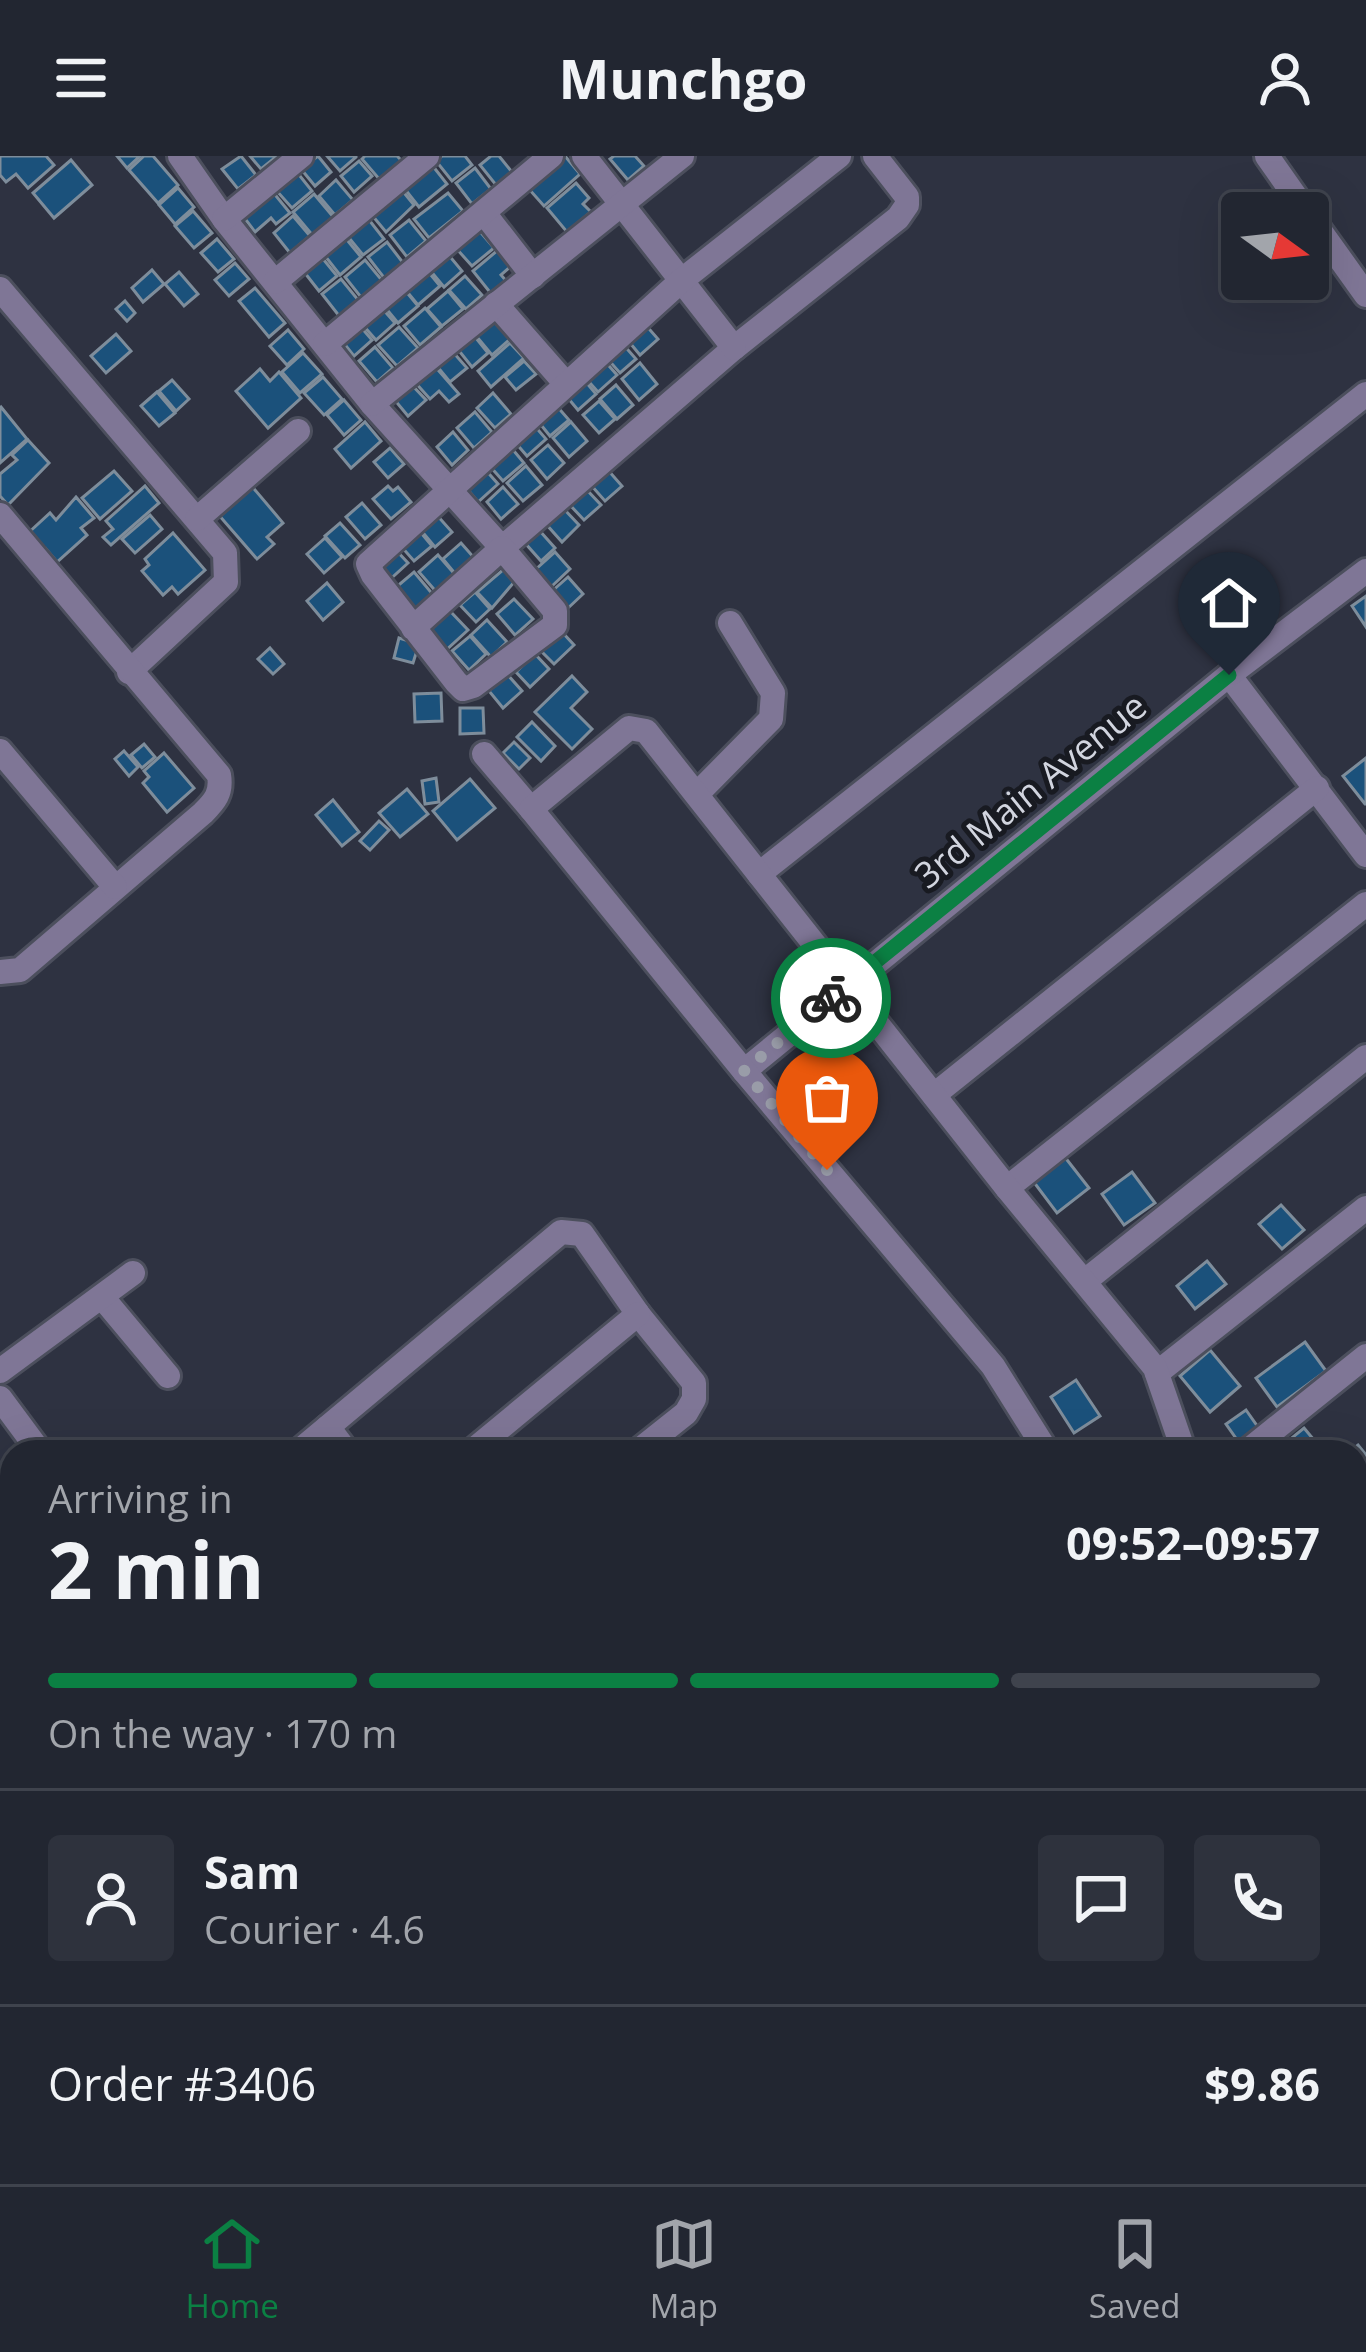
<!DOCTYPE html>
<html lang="en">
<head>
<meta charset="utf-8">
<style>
	:root { --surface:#222631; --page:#2e323d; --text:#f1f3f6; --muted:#a2a5ab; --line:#3f434d; --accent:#0b8043 }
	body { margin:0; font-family:"Open Sans",sans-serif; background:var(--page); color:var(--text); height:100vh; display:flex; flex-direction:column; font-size:45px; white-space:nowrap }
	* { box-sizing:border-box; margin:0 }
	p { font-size:39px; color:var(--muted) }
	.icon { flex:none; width:66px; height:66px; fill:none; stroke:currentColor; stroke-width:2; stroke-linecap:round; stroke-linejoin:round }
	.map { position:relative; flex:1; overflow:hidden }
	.details { position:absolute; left:0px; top:1284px; width:1368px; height:744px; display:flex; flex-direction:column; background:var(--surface); border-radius:36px 36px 0 0; box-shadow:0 12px 48px #0002,0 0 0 3px var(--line) }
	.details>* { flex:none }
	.needle { width:78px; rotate:105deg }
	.buttons { position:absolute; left:1221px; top:36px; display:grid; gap:24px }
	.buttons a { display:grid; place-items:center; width:108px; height:108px; border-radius:12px; background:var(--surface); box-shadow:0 12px 48px #0002,0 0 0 3px var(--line); font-size:60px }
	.pin { position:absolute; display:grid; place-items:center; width:102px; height:102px; color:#fff; margin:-123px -51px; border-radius:50% 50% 50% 0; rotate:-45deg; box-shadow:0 0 12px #0007 }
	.pin .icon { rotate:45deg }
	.courier { position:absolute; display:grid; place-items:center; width:120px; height:120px; margin:-60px; border:9px solid #0b8043; border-radius:50%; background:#fff; color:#222; box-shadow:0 3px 15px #0007 }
	.headline em { font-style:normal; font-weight:700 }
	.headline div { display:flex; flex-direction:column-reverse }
	.headline { display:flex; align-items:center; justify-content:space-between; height:204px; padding:0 48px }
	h1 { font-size:78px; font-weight:700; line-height:90px }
	.bar { display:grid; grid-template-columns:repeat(4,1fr); gap:18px 12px; align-content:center; height:144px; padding:0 48px }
	.bar i { height:15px; border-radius:9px; background:var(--line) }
	.bar .current { background:var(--accent) }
	.bar p { grid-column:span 4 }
	.line { display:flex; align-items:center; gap:30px; padding:0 48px; border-top:3px solid var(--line) }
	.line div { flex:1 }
	.round { display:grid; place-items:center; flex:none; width:126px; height:126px; border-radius:12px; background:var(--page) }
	header { display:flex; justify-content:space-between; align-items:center; height:156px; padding:0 48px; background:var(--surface); font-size:54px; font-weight:700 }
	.tab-bar { display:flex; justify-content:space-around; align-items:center; height:168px; border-top:3px solid var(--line); background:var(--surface); font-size:33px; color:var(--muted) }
	.tab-bar a { display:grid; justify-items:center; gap:6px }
	.tab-bar .current { color:var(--accent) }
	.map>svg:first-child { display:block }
	.building { fill:#1b517b; stroke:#7e8d9b; stroke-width:3 }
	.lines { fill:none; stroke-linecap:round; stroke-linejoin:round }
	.minor-casing { stroke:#4c4f5d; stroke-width:30 }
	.minor { stroke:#7f7696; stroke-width:24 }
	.done { stroke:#999ca8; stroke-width:12; stroke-dasharray:0 21.6 }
	.route { stroke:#0b8043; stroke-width:15 }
	.labels { text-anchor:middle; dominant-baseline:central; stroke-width:10; stroke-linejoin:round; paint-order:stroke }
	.street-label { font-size:36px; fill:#d2d5df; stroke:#181a21 }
</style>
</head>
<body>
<header><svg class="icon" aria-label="menu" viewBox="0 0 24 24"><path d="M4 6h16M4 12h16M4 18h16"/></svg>Munchgo<svg class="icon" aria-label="person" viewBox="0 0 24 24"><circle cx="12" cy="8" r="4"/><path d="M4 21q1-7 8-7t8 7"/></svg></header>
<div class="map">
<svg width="1366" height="2028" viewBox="0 0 1366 2028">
	<rect width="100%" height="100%" fill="#2e3241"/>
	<!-- building -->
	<g class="building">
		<polygon points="0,0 46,0 54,9 28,32 16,18 6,26 0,19"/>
		<polygon points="117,0 140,0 127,12"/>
		<polygon points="144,0 153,0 178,29 158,47 129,14"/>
		<polygon points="241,0 256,19 238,33 222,13"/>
		<polygon points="250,0 277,0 261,13"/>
		<polygon points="318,0 331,16 315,30 301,13"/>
		<polygon points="327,0 356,0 356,1 340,15"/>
		<polygon points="365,0 397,0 402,5 380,24 362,3"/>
		<polygon points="442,0 465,0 472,9 452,25 436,5"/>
		<polygon points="491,0 499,0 512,16 496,29 480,9"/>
		<polygon points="565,0 580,18 544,50 528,32"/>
		<polygon points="614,0 635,0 644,10 628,24 610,3"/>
		<polygon points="71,4 92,29 54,62 33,37"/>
		<polygon points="359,5 372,20 354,36 341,20"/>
		<polygon points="432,9 447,28 419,51 404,32"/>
		<polygon points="475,12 491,33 472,48 456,27"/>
		<polygon points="296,15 312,35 292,52 275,33"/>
		<polygon points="336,24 353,44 335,59 319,40"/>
		<polygon points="576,27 589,42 583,48 591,56 567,76 547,52"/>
		<polygon points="178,32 194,51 175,68 159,49"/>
		<polygon points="401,33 414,49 386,76 371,58"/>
		<polygon points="272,35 290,57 276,68 271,62 255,76 243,60"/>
		<polygon points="448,37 463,55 429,82 414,63"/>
		<polygon points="314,38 335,63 314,81 293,56"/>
		<polygon points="193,55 212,77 194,92 175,70"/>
		<polygon points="293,60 310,80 290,97 274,77"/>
		<polygon points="366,60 384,83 363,99 345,77"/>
		<polygon points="409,64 426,85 407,101 390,79"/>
		<polygon points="477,72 494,92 472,110 455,91"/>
		<polygon points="343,79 361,101 340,119 322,96"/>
		<polygon points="217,83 234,103 218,116 201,97"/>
		<polygon points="387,86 404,108 385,123 368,101"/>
		<polygon points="498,94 511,110 501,119 508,127 493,140 473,115"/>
		<polygon points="447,97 462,115 444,131 429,113"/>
		<polygon points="319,98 337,120 319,135 301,112"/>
		<polygon points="365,104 385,128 364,145 345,121"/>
		<polygon points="235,107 249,123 229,140 215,124"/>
		<polygon points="426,113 440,130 418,149 404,132"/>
		<polygon points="152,114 164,128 143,146 132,132"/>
		<polygon points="179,116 198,138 184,150 165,128"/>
		<polygon points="465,120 482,139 466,153 449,134"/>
		<polygon points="341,123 359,145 340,161 322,138"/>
		<polygon points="255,132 285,167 269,181 239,145"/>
		<polygon points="404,133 418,150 398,167 384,150"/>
		<polygon points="448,135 463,153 442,170 427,153"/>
		<polygon points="125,145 135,157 127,165 116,153"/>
		<polygon points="381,151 395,167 376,184 362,168"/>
		<polygon points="425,152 441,171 420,189 404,170"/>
		<polygon points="495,165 510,183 492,199 477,181"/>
		<polygon points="643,166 658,183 640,199 625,181"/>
		<polygon points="360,170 372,184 354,200 342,185"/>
		<polygon points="399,171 418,192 397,210 378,189"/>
		<polygon points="288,174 304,193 287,209 270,190"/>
		<polygon points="472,177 488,197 472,211 456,191"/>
		<polygon points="116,178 131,195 106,217 91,200"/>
		<polygon points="621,186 636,203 620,217 605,200"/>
		<polygon points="510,187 524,202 491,231 478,215"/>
		<polygon points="375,191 393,212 377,226 359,205"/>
		<polygon points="452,195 467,212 450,226 436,209"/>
		<polygon points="303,197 322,218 300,237 282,216"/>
		<polygon points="602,202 617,219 598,236 582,218"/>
		<polygon points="524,205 536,218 516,234 505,221"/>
		<polygon points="432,207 459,238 449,246 439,235 430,243 413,224"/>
		<polygon points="640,207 657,228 639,244 622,223"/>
		<polygon points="260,213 270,225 279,216 301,242 268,272 236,235"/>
		<polygon points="580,219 596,238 578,254 562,235"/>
		<polygon points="323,221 342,243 324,259 304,237"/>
		<polygon points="172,224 189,243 176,255 159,235"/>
		<polygon points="410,227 426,244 408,260 393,242"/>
		<polygon points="616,229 633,249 617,263 600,243"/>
		<polygon points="157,236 175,257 159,270 141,250"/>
		<polygon points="493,237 511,258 495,272 477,252"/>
		<polygon points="344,244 361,264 344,279 327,259"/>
		<polygon points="599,245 615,263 599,277 583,259"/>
		<polygon points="555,248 569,264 550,280 537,264"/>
		<polygon points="1,251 27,283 0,307 0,252"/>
		<polygon points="475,256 492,276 474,292 457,272"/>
		<polygon points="365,266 381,285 351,312 335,293"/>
		<polygon points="571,266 587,285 569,301 553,282"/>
		<polygon points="533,268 546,283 527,300 514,285"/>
		<polygon points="453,276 468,294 452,309 437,291"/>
		<polygon points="28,284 49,307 8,349 0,340 0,318 17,304 12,299"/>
		<polygon points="509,289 524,307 503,325 488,308"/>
		<polygon points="548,289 564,307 547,323 531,304"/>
		<polygon points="390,292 404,308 388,322 374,306"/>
		<polygon points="526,310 542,329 523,345 507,327"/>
		<polygon points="483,311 498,328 478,346 463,328"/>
		<polygon points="607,313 622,330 605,345 590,328"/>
		<polygon points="114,315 132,335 100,363 82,342"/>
		<polygon points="250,328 283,367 267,381 274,388 257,403 217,357"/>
		<polygon points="145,330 159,347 111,389 103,381 113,373 106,365"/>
		<polygon points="388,330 393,335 398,331 411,346 391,363 373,343"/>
		<polygon points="503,331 518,348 501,363 487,346"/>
		<polygon points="586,333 601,349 584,364 569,348"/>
		<polygon points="76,341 94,362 81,372 87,379 57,406 46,393 42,397 26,379 50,357 56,364"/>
		<polygon points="362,347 381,369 365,383 346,361"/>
		<polygon points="563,352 579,369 562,386 546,368"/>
		<polygon points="435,357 452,376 435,391 419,372"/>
		<polygon points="150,359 162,373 135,397 122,383"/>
		<polygon points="340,367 360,389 345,402 325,380"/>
		<polygon points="417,372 432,390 414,405 399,388"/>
		<polygon points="539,374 555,392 541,405 525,387"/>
		<polygon points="173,377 205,414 178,438 172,431 163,439 142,415 149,409 145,403"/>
		<polygon points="325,382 342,401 324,417 307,398"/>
		<polygon points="461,387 476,404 457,420 443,403"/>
		<polygon points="394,392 408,407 386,427 373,411"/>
		<polygon points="555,396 570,413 551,431 535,414"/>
		<polygon points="438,399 458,422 439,439 419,416"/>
		<polygon points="504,413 515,425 492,452 477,436"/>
		<polygon points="414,416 435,441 416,458 394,433"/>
		<polygon points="568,421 583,438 566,454 550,437"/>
		<polygon points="327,427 343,446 323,464 307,445"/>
		<polygon points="475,436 490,453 476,466 460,449"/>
		<polygon points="1366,440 1366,471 1352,450"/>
		<polygon points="514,443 533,463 515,479 497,458"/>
		<polygon points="450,455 468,474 445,495 428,475"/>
		<polygon points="487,464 507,486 491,501 471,479"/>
		<polygon points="562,476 574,489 554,508 541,495"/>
		<polygon points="470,480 486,498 469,514 452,495"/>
		<polygon points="399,482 419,488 413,507 394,502"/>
		<polygon points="270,492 284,508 273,518 258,503"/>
		<polygon points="535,498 549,513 530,531 516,516"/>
		<polygon points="507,518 522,535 503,552 489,535"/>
		<polygon points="572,520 587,536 571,552 592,573 572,593 535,556"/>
		<polygon points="441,537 442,565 415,566 414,538"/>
		<polygon points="460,552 483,552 484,577 460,578"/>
		<polygon points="532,566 555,590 541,605 517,581"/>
		<polygon points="514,586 530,602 519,613 503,597"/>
		<polygon points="144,588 155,601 142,612 131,599"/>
		<polygon points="124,595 138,611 129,620 115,603"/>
		<polygon points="164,597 194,632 167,656 143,627 149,621 144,615"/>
		<polygon points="1366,602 1366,648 1365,648 1343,620"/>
		<polygon points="436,622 439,646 425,648 422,625"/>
		<polygon points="470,623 495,652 457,684 433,655"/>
		<polygon points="407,633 428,658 400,681 379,657"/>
		<polygon points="333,644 359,676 342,690 316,659"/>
		<polygon points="379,665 389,674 370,694 360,685"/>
		<polygon points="1064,1000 1089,1032 1057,1057 1033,1025"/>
		<polygon points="1132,1016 1155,1047 1124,1069 1102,1038"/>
		<polygon points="1281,1049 1304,1074 1282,1093 1259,1068"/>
		<polygon points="1207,1105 1226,1128 1195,1153 1177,1130"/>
		<polygon points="1305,1186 1326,1215 1277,1251 1256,1222"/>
		<polygon points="1210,1194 1240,1230 1210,1256 1180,1220"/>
		<polygon points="1076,1224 1100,1260 1074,1277 1051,1241"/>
		<polygon points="1246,1254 1260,1274 1240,1288 1226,1268"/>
		<polygon points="1304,1272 1324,1296 1280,1296 1278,1293"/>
		<polygon points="1358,1289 1366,1299 1366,1340 1359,1345 1356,1341 1356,1296 1349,1296"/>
		<polygon points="1356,1405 1366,1405 1366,1447 1356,1448"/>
		<rect x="1356" y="1485" width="10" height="51"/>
		<polygon points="12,1539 12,1571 0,1556 0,1549"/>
		<polygon points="1359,1557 1366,1557 1366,1605 1360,1605"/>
		<polygon points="12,1595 12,1620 0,1606"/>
		<polygon points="147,2016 176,2016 184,2028 136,2028 134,2025"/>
		<polygon points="329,2016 369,2016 373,2022 365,2028 337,2028"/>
	</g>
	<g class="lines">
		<!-- minor casing -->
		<g class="minor-casing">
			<g id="minor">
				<polyline points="180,0 224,63 372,248 502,392 734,192 898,62 907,49 907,41 875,0"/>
				<polyline points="584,0 734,192"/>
				<polyline points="1267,0 1307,57"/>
				<polyline points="484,57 533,120"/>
				<polyline points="1308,58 1366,139"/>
				<polyline points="224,63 301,0"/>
				<polyline points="275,126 427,0"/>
				<polyline points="0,133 225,397 226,426 129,516"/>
				<polyline points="496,148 566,228"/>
				<polyline points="325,188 551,0"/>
				<polyline points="372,248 682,0"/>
				<path d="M 0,359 L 219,619 C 222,637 215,645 203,657 L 20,814 L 0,816"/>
				<polyline points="197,363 298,275"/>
				<polyline points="413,472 502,392 555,455 555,469 473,530 463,533 456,526 373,419 368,408 682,124 839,0"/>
				<polyline points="1229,519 1366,699"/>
				<polyline points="0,595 115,731"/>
				<polyline points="484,598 531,653"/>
				<polyline points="697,638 771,563 773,537 730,467"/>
				<polyline points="759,718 1366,238"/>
				<polyline points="744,915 1229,519 1366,415"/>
				<polyline points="934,939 1317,632"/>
				<polyline points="1007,1032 1366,748"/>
				<polyline points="1085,1125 1366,901"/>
				<polyline points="102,1141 168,1220"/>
				<polyline points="0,1215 133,1117"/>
				<polyline points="1157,1217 1366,1052"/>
				<polyline points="0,1242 40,1296"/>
				<polyline points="328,1271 347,1296"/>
				<polyline points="298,1296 561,1076 582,1078 638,1158 694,1227 694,1243 686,1257 637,1296"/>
				<polyline points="471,1296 638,1158"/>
				<polyline points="1047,1296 993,1210 744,915 531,653 629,572 646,575 1007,1032 1155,1212 1184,1296"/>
				<polyline points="1246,1296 1366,1200"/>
				<polyline points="1356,1367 1366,1359"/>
				<polyline points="0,1378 12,1393"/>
				<polyline points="1356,1470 1366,1470"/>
				<polyline points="0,1536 12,1527"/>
				<polyline points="1356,1626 1366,1625"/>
				<polyline points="0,1677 12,1668"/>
				<polyline points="1356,1788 1366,1786"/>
				<polyline points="0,1810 12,1800"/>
				<polyline points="0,1940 12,1952"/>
				<polyline points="0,1987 12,1979"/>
				<polyline points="50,2016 54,2028"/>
				<polyline points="1057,2016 1062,2028"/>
				<polyline points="1246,2016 1254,2028"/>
				<polyline points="105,2028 124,2016"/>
				<polyline points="281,2028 299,2016"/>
				<polyline points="460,2028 478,2016"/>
				<polyline points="1323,2028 1352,2016"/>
			</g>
		</g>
		<!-- minor -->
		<use href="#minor" class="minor"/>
	</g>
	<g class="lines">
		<!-- done -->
		<polyline class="done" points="827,1014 744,915 831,842"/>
		<!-- route -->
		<polyline class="route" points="831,842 1229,519"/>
	</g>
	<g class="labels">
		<!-- street labels -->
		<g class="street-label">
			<text transform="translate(1030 634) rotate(-39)">3rd Main Avenue</text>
		</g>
	</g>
</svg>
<div class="buttons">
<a><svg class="needle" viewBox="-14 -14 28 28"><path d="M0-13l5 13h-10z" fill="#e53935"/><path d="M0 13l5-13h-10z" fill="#a2a5ab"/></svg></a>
</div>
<div class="pin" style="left:827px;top:1014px;background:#ea580c"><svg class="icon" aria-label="bag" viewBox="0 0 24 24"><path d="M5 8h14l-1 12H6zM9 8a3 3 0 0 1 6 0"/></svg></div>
<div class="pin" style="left:1229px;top:519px;background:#1f2937"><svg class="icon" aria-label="home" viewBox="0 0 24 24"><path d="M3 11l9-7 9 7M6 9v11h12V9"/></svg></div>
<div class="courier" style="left:831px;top:842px"><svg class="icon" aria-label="bike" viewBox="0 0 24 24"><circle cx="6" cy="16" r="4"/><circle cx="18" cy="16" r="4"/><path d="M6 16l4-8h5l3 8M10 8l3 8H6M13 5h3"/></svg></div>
<section class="details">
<div class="headline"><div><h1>2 min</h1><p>Arriving in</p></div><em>09:52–09:57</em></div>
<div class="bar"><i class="current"></i><i class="current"></i><i class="current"></i><i></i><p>On the way · 170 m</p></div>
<div class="line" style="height:216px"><a class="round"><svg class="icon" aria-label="person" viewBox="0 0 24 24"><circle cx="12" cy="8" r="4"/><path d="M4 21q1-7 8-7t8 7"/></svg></a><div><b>Sam</b><p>Courier · 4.6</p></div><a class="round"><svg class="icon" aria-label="chat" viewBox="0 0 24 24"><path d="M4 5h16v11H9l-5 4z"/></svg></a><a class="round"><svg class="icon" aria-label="phone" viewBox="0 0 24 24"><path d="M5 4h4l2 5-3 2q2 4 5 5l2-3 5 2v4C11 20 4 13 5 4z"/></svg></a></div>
<div class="line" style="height:156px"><div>Order #3406</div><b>$9.86</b></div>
</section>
</div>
<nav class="tab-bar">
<a class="current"><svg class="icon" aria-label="home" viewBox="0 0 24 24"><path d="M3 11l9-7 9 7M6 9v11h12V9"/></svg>Home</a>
<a><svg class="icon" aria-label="map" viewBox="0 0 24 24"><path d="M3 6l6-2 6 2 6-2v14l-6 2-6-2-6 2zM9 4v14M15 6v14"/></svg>Map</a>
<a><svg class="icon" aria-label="saved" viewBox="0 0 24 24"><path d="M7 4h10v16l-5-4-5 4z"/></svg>Saved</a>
</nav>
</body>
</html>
